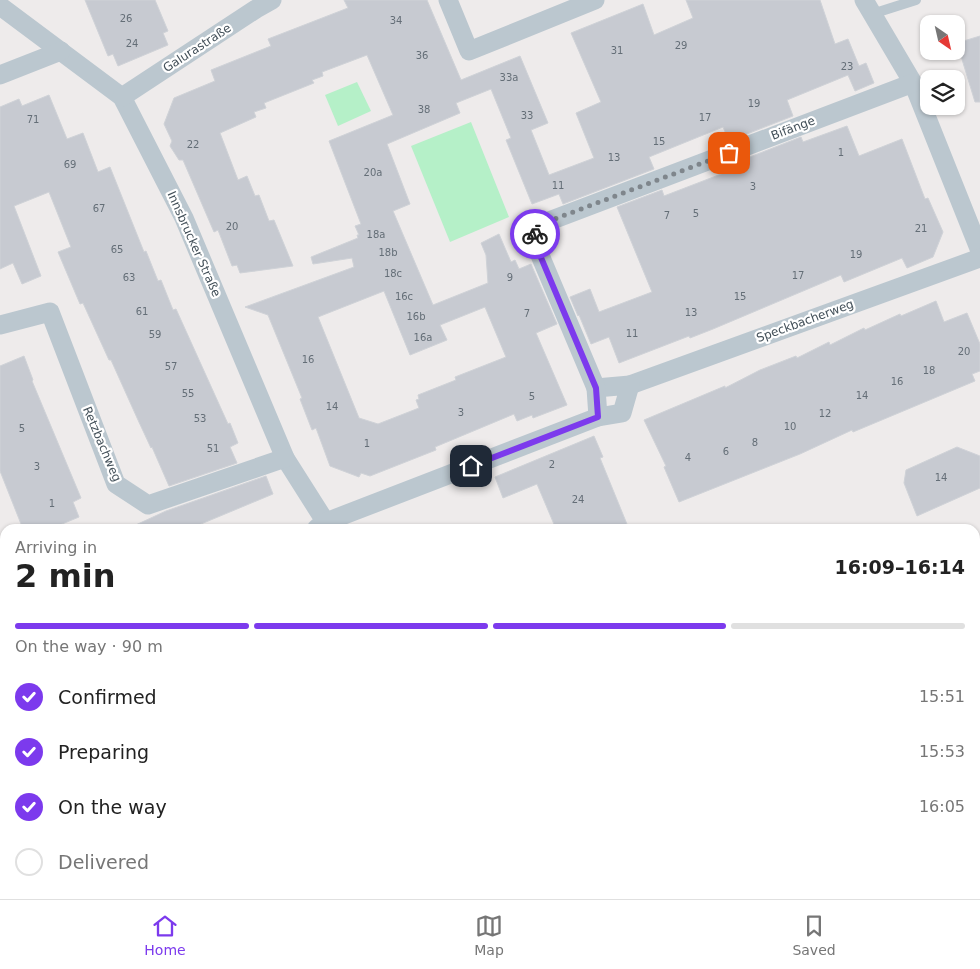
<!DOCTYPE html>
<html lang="en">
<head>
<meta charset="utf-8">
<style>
	:root { --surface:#fff; --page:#f2f2f2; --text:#222; --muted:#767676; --line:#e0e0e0; --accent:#7c3aed }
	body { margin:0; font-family:"DejaVu Sans",sans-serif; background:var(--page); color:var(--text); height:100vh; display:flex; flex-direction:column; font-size:19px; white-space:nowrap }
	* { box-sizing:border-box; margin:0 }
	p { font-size:16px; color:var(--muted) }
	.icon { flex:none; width:28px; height:28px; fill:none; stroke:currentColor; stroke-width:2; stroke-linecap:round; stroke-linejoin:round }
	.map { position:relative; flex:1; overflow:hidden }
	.details { position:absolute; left:0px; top:524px; width:980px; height:376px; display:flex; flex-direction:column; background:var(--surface); border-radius:15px 15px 0 0; box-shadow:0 1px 4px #0004 }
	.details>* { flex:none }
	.needle { width:32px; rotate:146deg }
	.buttons { position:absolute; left:920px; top:15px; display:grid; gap:10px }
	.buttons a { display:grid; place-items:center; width:45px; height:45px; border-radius:10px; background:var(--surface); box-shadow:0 1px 4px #0004; font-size:25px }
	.pin { position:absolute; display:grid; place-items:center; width:42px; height:42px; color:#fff; margin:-21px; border-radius:10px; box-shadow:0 2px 8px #0006 }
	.courier { position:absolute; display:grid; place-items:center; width:50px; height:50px; margin:-25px; border:4px solid #7c3aed; border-radius:50%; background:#fff; color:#222; box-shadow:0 1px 6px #0007 }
	.head em { font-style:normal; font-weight:700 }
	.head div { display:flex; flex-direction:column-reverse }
	.head { display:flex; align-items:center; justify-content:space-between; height:85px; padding:0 15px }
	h1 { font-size:32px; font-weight:700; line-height:38px }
	.bar { display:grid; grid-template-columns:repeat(4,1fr); gap:8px 5px; align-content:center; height:60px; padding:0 15px }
	.bar i { height:6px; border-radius:4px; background:var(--line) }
	.bar .active { background:var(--accent) }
	.bar p { grid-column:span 4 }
	ol { padding:0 15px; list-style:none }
	li { display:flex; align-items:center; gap:15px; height:55px }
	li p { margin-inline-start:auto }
	li .icon { padding:5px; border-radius:50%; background:var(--accent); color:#fff; stroke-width:4 }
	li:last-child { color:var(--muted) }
	li i { width:28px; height:28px; border:2px solid var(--line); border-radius:50% }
	.tabs { display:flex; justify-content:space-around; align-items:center; height:70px; border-top:1px solid var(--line); background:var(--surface); font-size:14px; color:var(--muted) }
	.tabs a { display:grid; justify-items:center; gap:2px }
	.tabs .active { color:var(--accent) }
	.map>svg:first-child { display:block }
	.education { fill:#dfdcdd }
	.green { fill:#b5f0c8 }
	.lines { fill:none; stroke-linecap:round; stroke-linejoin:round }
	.stream { stroke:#80dfef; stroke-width:8 }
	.building { fill:#c7cad1; stroke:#cfd2d7; fill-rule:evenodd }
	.lane { stroke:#bbc7cf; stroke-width:10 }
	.street { stroke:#bbc7cf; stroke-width:19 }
	.done { stroke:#7f868c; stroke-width:5; stroke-dasharray:0 9 }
	.route { stroke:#7c3aed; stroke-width:6 }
	.labels { text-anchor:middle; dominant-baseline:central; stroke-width:4.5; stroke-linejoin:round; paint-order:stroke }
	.number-label { font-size:10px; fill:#646e77 }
	.street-label { font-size:12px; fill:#435059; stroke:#fff }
</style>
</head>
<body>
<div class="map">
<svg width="980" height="899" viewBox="0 0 980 899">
	<rect width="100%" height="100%" fill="#eeebeb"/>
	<!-- education -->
	<polygon class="education" points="980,690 980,899 576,899 574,895 975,895 975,692"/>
	<!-- green -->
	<g class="green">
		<polygon points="357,82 371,111 338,126 325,95"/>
		<polygon points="471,122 509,217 450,242 411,146"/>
		<polygon points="0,612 5,625 5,666 0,668"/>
		<polygon points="5,727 5,895 64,895 65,899 0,899 0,729"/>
	</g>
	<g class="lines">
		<!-- stream -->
		<g class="stream">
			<polyline points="0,726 5,741"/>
			<polyline points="58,895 59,899"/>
		</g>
	</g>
	<!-- building -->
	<g class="building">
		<polygon points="85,0 155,0 168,31 163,33 168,45 118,66 113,54 108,56"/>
		<path d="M 344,0 L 427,0 L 461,80 L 520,56 L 548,123 L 531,130 L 549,175 L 594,158 L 576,113 L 601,102 L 571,33 L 643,4 L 654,35 L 693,18 L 686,0 L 820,0 L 835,44 L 848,39 L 859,66 L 866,63 L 874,83 L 855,91 L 848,75 L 787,100 L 793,116 L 729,141 L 723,127 L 649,157 L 654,169 L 563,204 L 559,194 L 532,204 L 506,140 L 511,138 L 491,89 L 456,103 L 460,113 L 387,144 L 410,204 L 393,211 L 433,305 L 488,283 L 486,255 L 481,243 L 499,234 L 511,262 L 515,260 L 519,269 L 531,264 L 557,324 L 536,333 L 567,405 L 533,418 L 532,415 L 517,421 L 514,414 L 435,447 L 436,450 L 370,476 L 361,473 L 359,477 L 330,466 L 316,428 L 312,430 L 300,399 L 302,398 L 268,315 L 245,307 L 354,267 L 352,258 L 313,264 L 311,257 L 358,238 L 357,235 L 359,235 L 355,226 L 361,224 L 329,141 L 393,115 L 367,55 L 322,72 L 323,76 L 312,80 L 314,83 L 264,103 L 266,108 L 254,112 L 256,117 L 220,133 L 238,180 L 247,176 L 255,196 L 259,195 L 269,221 L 274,220 L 293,266 L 240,273 L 237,265 L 232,266 L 218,230 L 214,232 L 183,160 L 179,160 L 170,146 L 172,141 L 164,124 L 174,98 L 215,81 L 211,70 L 271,46 L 268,39 L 348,8 ZM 384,291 L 410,355 L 447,340 L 440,325 L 485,307 L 506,357 L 455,377 L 456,380 L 418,395 L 419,399 L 416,400 L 419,408 L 378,424 L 359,418 L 318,317 Z"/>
		<polygon points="980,36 980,102 975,102 957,43"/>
		<polygon points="49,95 67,139 83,133 98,172 110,167 144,252 146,251 158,281 161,280 173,310 176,309 228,424 230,423 238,443 230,447 237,463 169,486 152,447 151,448 138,420 111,360 109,360 83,303 80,304 58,252 71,247 49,192 14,206 41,276 22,284 13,263 0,269 0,107 19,99 22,106"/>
		<polygon points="847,126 859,156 902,139 925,199 928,198 943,232 933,257 907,268 902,258 844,282 841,275 713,329 690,338 689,336 619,363 609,337 591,344 579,315 578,316 570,297 590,289 599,312 652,292 617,207 662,190 664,196 729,171 739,166 737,162 801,137 803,142"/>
		<polygon points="936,301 944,322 967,313 980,344 980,371 972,374 975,381 853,432 852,430 800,454 679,502 664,467 666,466 644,420 725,386 725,388 760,370 796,356 797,358 829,342 830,345 864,328 865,330 900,314 901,316"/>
		<polygon points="24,356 33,380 32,381 81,498 73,502 79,517 50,529 23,529 0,471 0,366"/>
		<polygon points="594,436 603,457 600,458 629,529 556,529 537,484 503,498 495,477"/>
		<polygon points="957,447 980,456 980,488 917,516 904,483 906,470"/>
		<polygon points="266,476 273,494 189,529 127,529 166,511"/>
	</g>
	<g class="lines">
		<!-- lane -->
		<polyline class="lane" points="872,14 916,0"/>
		<!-- street -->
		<g class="street">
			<polyline points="448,0 469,51 595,0"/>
			<polyline points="864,0 913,83 980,251"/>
			<polyline points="0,6 122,97 184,218 285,458 330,529"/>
			<polyline points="0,75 61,51"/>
			<polyline points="122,97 256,9 272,0"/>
			<polyline points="0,325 50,312 116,484 148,505 285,458"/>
			<polyline points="630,385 980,258"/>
			<polygon points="630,385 622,413 598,417 596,388"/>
			<polyline points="596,388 534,241 536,232 544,223 913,83"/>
			<polyline points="317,528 326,522 598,417"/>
			<polyline points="975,664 980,662"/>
			<polyline points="0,697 5,695"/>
			<polyline points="185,895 187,899"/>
			<polyline points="533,895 536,899"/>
		</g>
	</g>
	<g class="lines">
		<!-- done -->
		<polyline class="done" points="535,234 536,232 544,223 729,153"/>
		<!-- route -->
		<polyline class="route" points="471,466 598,417 596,388 534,241 535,234"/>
	</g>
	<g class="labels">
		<!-- number labels -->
		<g class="number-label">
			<text x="126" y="18">26</text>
			<text x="396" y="20">34</text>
			<text x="132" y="43">24</text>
			<text x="681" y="45">29</text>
			<text x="617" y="50">31</text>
			<text x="422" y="55">36</text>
			<text x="847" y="66">23</text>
			<text x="509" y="77">33a</text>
			<text x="754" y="103">19</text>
			<text x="424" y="109">38</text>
			<text x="527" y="115">33</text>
			<text x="705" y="117">17</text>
			<text x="33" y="119">71</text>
			<text x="659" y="141">15</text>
			<text x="193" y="144">22</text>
			<text x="841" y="152">1</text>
			<text x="614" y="157">13</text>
			<text x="70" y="164">69</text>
			<text x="373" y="172">20a</text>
			<text x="558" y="185">11</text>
			<text x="753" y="186">3</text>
			<text x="99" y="208">67</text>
			<text x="696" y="213">5</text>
			<text x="667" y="215">7</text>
			<text x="232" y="226">20</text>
			<text x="921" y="228">21</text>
			<text x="376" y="234">18a</text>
			<text x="117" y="249">65</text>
			<text x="388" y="252">18b</text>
			<text x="856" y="254">19</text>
			<text x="393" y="273">18c</text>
			<text x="798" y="275">17</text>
			<text x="129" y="277">63</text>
			<text x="510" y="277">9</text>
			<text x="404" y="296">16c</text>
			<text x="740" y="296">15</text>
			<text x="142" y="311">61</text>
			<text x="691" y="312">13</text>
			<text x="527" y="313">7</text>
			<text x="416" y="316">16b</text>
			<text x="632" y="333">11</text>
			<text x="155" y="334">59</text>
			<text x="423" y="337">16a</text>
			<text x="964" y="351">20</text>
			<text x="308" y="359">16</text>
			<text x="171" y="366">57</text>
			<text x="929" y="370">18</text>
			<text x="897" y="381">16</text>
			<text x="188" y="393">55</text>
			<text x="862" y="395">14</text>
			<text x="532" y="396">5</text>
			<text x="332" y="406">14</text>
			<text x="461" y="412">3</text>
			<text x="825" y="413">12</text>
			<text x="200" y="418">53</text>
			<text x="790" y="426">10</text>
			<text x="22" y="428">5</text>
			<text x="755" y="442">8</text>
			<text x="367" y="443">1</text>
			<text x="213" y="448">51</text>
			<text x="726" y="451">6</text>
			<text x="688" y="457">4</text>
			<text x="552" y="464">2</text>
			<text x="37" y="466">3</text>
			<text x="941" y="477">14</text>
			<text x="578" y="499">24</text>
			<text x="52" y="503">1</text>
		</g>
		<!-- street labels -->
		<g class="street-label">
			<text transform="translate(197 48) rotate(-33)">Galurastraße</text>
			<text transform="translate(793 128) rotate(-21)">Bifänge</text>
			<text transform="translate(194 244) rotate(66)">Innsbrucker Straße</text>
			<text transform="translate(805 321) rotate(-20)">Speckbacherweg</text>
			<text transform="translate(102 444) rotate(67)">Retzbachweg</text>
		</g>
	</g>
</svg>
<div class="buttons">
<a><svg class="needle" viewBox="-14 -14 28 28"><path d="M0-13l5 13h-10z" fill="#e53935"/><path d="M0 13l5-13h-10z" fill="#767676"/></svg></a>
<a><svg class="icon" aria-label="layers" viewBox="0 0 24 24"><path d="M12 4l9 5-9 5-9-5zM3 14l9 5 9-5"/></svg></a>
</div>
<div class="pin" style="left:729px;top:153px;background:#ea580c"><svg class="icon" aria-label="bag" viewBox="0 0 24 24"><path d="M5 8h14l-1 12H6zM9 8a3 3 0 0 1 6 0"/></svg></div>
<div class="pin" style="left:471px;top:466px;background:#1f2937"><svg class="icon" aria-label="home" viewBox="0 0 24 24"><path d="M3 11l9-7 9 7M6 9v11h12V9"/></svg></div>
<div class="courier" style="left:535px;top:234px"><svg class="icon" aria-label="bike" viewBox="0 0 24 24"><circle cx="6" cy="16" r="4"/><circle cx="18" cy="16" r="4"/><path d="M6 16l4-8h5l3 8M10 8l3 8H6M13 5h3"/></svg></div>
<section class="details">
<div class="head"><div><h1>2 min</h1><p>Arriving in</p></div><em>16:09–16:14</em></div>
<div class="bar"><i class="active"></i><i class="active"></i><i class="active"></i><i></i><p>On the way · 90 m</p></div>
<ol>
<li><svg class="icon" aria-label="check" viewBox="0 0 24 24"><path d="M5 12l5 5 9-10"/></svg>Confirmed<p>15:51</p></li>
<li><svg class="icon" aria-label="check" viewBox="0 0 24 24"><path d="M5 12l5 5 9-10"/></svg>Preparing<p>15:53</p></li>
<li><svg class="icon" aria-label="check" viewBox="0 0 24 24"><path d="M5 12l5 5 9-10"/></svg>On the way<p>16:05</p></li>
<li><i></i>Delivered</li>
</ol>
</section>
</div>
<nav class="tabs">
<a class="active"><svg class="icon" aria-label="home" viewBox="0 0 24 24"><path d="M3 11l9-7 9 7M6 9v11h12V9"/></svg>Home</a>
<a><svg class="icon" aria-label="map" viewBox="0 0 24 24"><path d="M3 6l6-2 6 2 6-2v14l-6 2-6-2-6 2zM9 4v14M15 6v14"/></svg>Map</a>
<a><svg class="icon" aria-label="saved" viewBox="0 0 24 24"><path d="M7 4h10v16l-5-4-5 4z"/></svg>Saved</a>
</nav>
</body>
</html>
